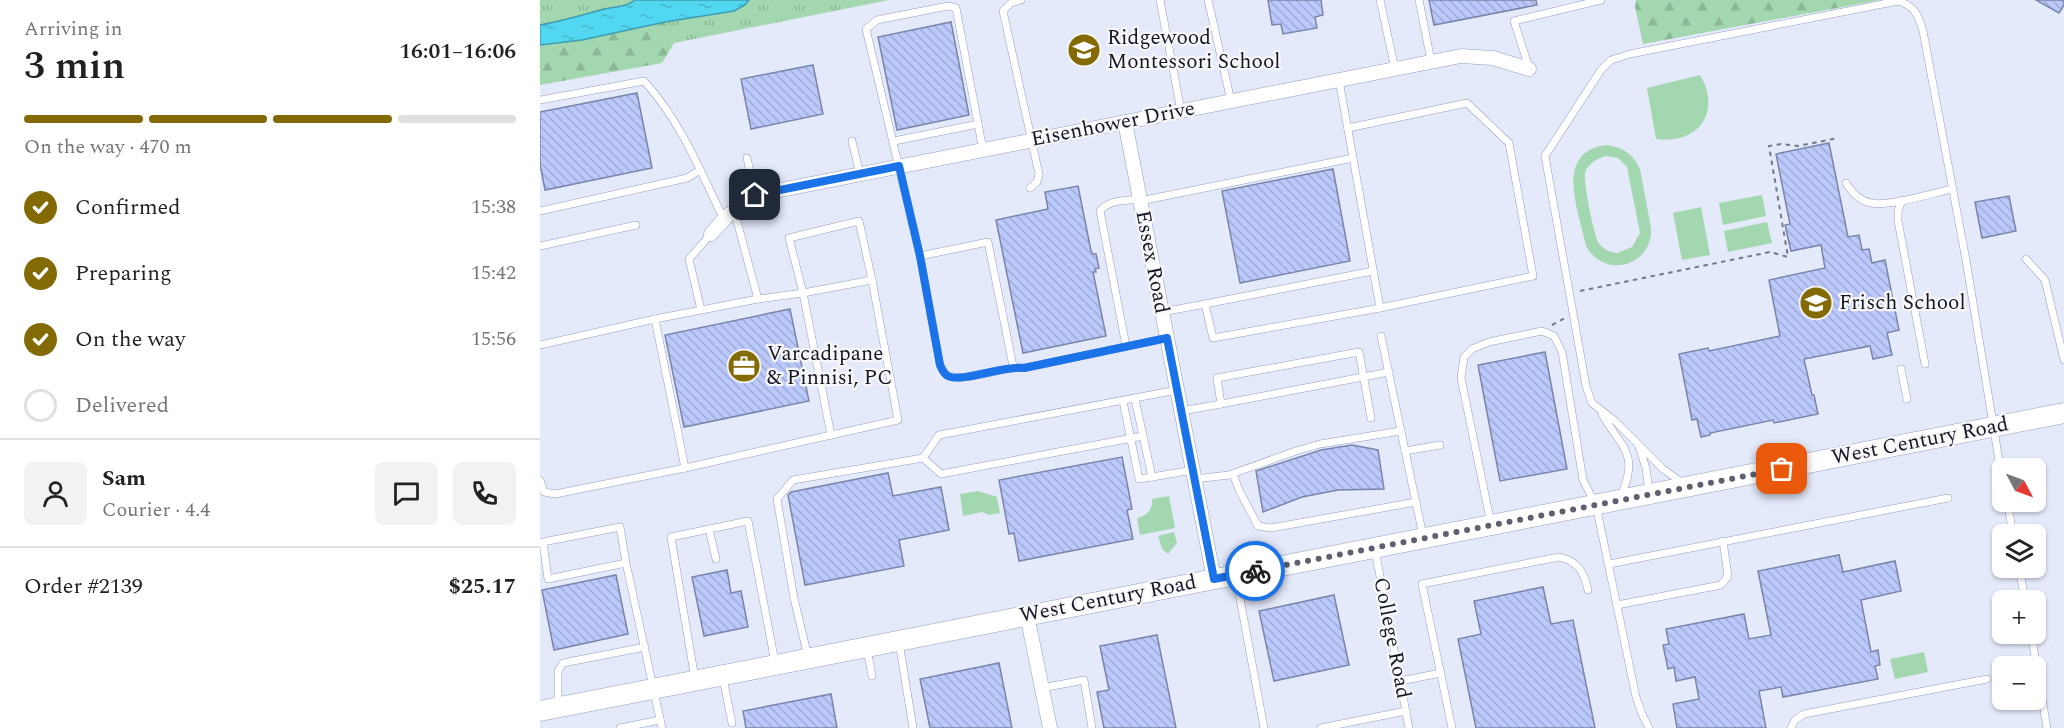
<!DOCTYPE html>
<html lang="en">
<head>
<meta charset="utf-8">
<style>
	:root { --surface:#fff; --page:#f2f2f2; --text:#222; --muted:#767676; --line:#e0e0e0; --accent:#836a04 }
	body { margin:0; font-family:Spectral,serif; background:var(--page); color:var(--text); height:100vh; display:flex; flex-direction:column; font-size:22px; white-space:nowrap }
	* { box-sizing:border-box; margin:0 }
	p { font-size:20px; color:var(--muted) }
	.icon { flex:none; width:33px; height:33px; fill:none; stroke:currentColor; stroke-width:2; stroke-linecap:round; stroke-linejoin:round }
	.map { position:relative; flex:1; overflow:hidden }
	.drawer { display:flex; flex-direction:column; background:var(--surface); width:540px }
	.drawer>* { flex:none }
	.needle { width:39px; rotate:131deg }
	.fabs { position:absolute; left:1452px; top:458px; display:grid; gap:12px }
	.fabs a { display:grid; place-items:center; width:54px; height:54px; border-radius:9px; background:var(--surface); box-shadow:0 2px 4px #0004; font-size:30px }
	.pin { position:absolute; display:grid; place-items:center; width:51px; height:51px; color:#fff; margin:-26px; border-radius:12px; box-shadow:0 3px 9px #0006 }
	.courier { position:absolute; display:grid; place-items:center; width:60px; height:60px; margin:-30px; border:4px solid #1a73e8; border-radius:50%; background:#fff; color:#222; box-shadow:0 2px 8px #0007 }
	.headline em { font-style:normal; font-weight:600 }
	.headline div { display:flex; flex-direction:column-reverse }
	.headline { display:flex; align-items:center; justify-content:space-between; height:102px; padding:0 24px }
	h1 { font-size:39px; font-weight:600; line-height:45px }
	.bar { display:grid; grid-template-columns:repeat(4,1fr); gap:9px 6px; align-content:center; height:72px; padding:0 24px }
	.bar i { height:8px; border-radius:4px; background:var(--line) }
	.bar .selected { background:var(--accent) }
	.bar p { grid-column:span 4 }
	.line { display:flex; align-items:center; gap:15px; padding:0 24px; border-top:2px solid var(--line) }
	.line div { flex:1 }
	.round { display:grid; place-items:center; flex:none; width:63px; height:63px; border-radius:9px; background:var(--page) }
	ol { padding:0 24px; list-style:none }
	li { display:flex; align-items:center; gap:18px; height:66px }
	li p { margin-inline-start:auto }
	li .icon { padding:6px; border-radius:50%; background:var(--accent); color:#fff; stroke-width:4 }
	li:last-child { color:var(--muted) }
	li i { width:33px; height:33px; border:3px solid var(--line); border-radius:50% }
	main { display:flex; flex:1; min-height:0 }
	.map>svg:first-child { display:block }
	.grass { fill:url(#grass-tufts) }
	.forest { fill:url(#forest-firs) }
	.park { fill:#a3d7b0; fill-rule:evenodd }
	.water { fill:url(#water-ripples); stroke:#3e9db2; stroke-width:1.5 }
	.building { fill:url(#building-back-hatch); stroke:#7a85aa; stroke-width:1.5 }
	.lines { fill:none; stroke-linecap:round; stroke-linejoin:round }
	.service-casing { stroke:#919dc3; stroke-width:8 }
	.minor-casing { stroke:#919dc3; stroke-width:15 }
	.secondary-casing { stroke:#919dc3; stroke-width:21 }
	.path { stroke:#737786; stroke-width:2; stroke-dasharray:4.5 4.5; stroke-linecap:butt }
	.service { stroke:#fff; stroke-width:7 }
	.minor { stroke:#fff; stroke-width:14 }
	.secondary { stroke:#fff; stroke-width:20 }
	.done { stroke:#5c6170; stroke-width:6; stroke-dasharray:0 10.8 }
	.route { stroke:#1a73e8; stroke-width:8 }
	.labels { text-anchor:middle; dominant-baseline:central; stroke-width:4.5; stroke-linejoin:round; paint-order:stroke }
	.poi-label { font-size:21px; fill:#131725; stroke:#f7f7f7; text-anchor:start }
	.street-label { font-size:21px; fill:#131725; stroke:#f7f7f7 }
</style>
</head>
<body>
<main>
<section class="drawer">
<div class="headline"><div><h1>3 min</h1><p>Arriving in</p></div><em>16:01–16:06</em></div>
<div class="bar"><i class="selected"></i><i class="selected"></i><i class="selected"></i><i></i><p>On the way · 470 m</p></div>
<ol>
<li><svg class="icon" aria-label="check" viewBox="0 0 24 24"><path d="M5 12l5 5 9-10"/></svg>Confirmed<p>15:38</p></li>
<li><svg class="icon" aria-label="check" viewBox="0 0 24 24"><path d="M5 12l5 5 9-10"/></svg>Preparing<p>15:42</p></li>
<li><svg class="icon" aria-label="check" viewBox="0 0 24 24"><path d="M5 12l5 5 9-10"/></svg>On the way<p>15:56</p></li>
<li><i></i>Delivered</li>
</ol>
<div class="line" style="height:108px"><a class="round"><svg class="icon" aria-label="person" viewBox="0 0 24 24"><circle cx="12" cy="8" r="4"/><path d="M4 21q1-7 8-7t8 7"/></svg></a><div><b>Sam</b><p>Courier · 4.4</p></div><a class="round"><svg class="icon" aria-label="chat" viewBox="0 0 24 24"><path d="M4 5h16v11H9l-5 4z"/></svg></a><a class="round"><svg class="icon" aria-label="phone" viewBox="0 0 24 24"><path d="M5 4h4l2 5-3 2q2 4 5 5l2-3 5 2v4C11 20 4 13 5 4z"/></svg></a></div>
<div class="line" style="height:78px"><div>Order #2139</div><b>$25.17</b></div>
</section>
<div class="map">
<svg width="1524" height="728" viewBox="0 0 1524 728">
	<defs>
		<pattern id="grass-tufts" width="24" height="20" patternUnits="userSpaceOnUse" patternTransform="scale(1.5)"><rect width="24" height="20" fill="#a3d7b0"/><path d="M3 7l-1-3M5 7V3M7 7l1-3M15 17l-1-3M17 17v-4M19 17l1-3" fill="none" stroke="#8bb897"/></pattern>
		<pattern id="forest-firs" width="22" height="20" patternUnits="userSpaceOnUse" patternTransform="scale(1.5)"><rect width="22" height="20" fill="#a3d7b0"/><path d="M5 1l3.5 6h-7zM16 11l3.5 6h-7z" fill="#8bb897"/></pattern>
		<pattern id="water-ripples" width="26" height="14" patternUnits="userSpaceOnUse" patternTransform="scale(1.5)"><rect width="26" height="14" fill="#51d7ef"/><path d="M2 4q2-2 4 0t4 0M15 11q2-2 4 0t4 0" fill="none" stroke="#46b8cd"/></pattern>
		<pattern id="building-back-hatch" width="6" height="6" patternUnits="userSpaceOnUse" patternTransform="scale(1.5)"><rect width="6" height="6" fill="#bac8fa"/><path d="M-1 5l2 2M0 0l6 6M5-1l2 2" fill="none" stroke="#9fabd6"/></pattern>
	</defs>
	<rect width="100%" height="100%" fill="#e5eafa"/>
	<!-- grass -->
	<polygon class="grass" points="0,0 349,0 134,43 124,22 42,40 0,45"/>
	<!-- forest -->
	<g class="forest">
		<polygon points="1096,0 1340,0 1103,44 1095,7"/>
		<polygon points="125,22 134,43 122,63 0,85 0,45 42,40"/>
	</g>
	<!-- park -->
	<g class="park">
		<path d="M 1160,75 C 1182,112 1158,145 1116,139 L 1107,88 Z"/>
		<path d="M 1066,145 C 1083,147 1093,154 1100,169 L 1111,228 C 1113,266 1065,280 1046,246 C 1039,212 1013,152 1066,145 ZM 1065,156 L 1078,158 L 1087,167 L 1100,233 L 1092,247 L 1077,253 C 1069,252 1062,249 1058,242 C 1054,235 1043,180 1045,173 C 1047,164 1057,159 1065,156 Z"/>
		<polygon points="1222,195 1226,216 1183,225 1179,203"/>
		<polygon points="1161,207 1170,255 1142,260 1133,213"/>
		<polygon points="1227,222 1232,243 1188,252 1184,231"/>
		<polygon points="438,491 457,497 460,513 449,515 442,512 423,516 420,494"/>
		<path d="M 629,496 L 635,528 L 600,535 L 597,518 C 607,516 613,509 612,499 Z"/>
		<polygon points="634,532 637,543 628,554 622,549 618,536"/>
		<polygon points="1384,652 1388,672 1355,679 1350,659"/>
	</g>
	<!-- water -->
	<path class="water" d="M 95,0 L 209,0 L 205,5 L 194,11 L 125,22 L 42,40 L 0,45 L 0,25 C 22,21 43,15 64,9 C 75,6 85,8 95,0 Z"/>
	<!-- building -->
	<g class="building">
		<polygon points="728,0 781,0 783,15 775,17 777,28 743,34 741,24 732,25"/>
		<polygon points="889,0 996,0 997,5 894,25"/>
		<polygon points="1496,0 1524,0 1524,5 1519,13"/>
		<polygon points="411,22 429,115 357,130 338,37"/>
		<polygon points="273,65 283,114 211,129 201,79"/>
		<polygon points="97,93 112,168 5,190 0,164 0,112"/>
		<polygon points="1289,143 1308,237 1319,235 1322,250 1329,249 1332,263 1345,260 1359,330 1347,333 1352,355 1333,359 1330,346 1264,359 1272,395 1274,395 1278,414 1234,423 1233,420 1170,433 1170,435 1161,437 1157,419 1152,420 1139,354 1168,348 1169,351 1240,336 1229,280 1285,268 1281,245 1251,251 1245,225 1250,224 1236,154"/>
		<polygon points="793,169 810,261 700,283 682,191"/>
		<polygon points="538,186 551,251 553,254 556,254 559,268 555,269 556,272 553,272 566,336 483,353 456,220 508,209 505,192"/>
		<polygon points="1469,196 1476,231 1442,238 1435,202"/>
		<polygon points="250,309 269,401 144,427 125,335"/>
		<polygon points="1005,352 1027,469 960,481 938,365"/>
		<polygon points="812,445 838,450 844,489 798,490 762,497 723,512 716,471 781,450"/>
		<polygon points="582,457 592,509 587,510 593,539 479,561 474,533 469,534 459,480"/>
		<polygon points="348,473 353,496 401,487 409,530 359,540 364,566 265,585 248,495 251,492"/>
		<polygon points="1299,555 1303,572 1355,561 1361,591 1321,600 1331,652 1338,650 1340,665 1335,666 1338,679 1243,697 1241,687 1219,691 1226,728 1137,728 1133,704 1159,699 1155,677 1136,681 1134,667 1128,669 1123,645 1129,644 1126,629 1204,614 1209,639 1231,635 1218,571"/>
		<polygon points="187,570 191,593 201,591 208,627 164,636 152,577"/>
		<polygon points="76,575 88,634 14,650 2,590"/>
		<polygon points="1003,587 1011,624 1033,620 1055,728 936,728 918,639 941,634 934,601"/>
		<polygon points="794,595 809,665 734,681 719,611"/>
		<polygon points="617,635 636,728 564,728 557,692 569,690 560,646"/>
		<polygon points="459,663 472,728 390,728 380,679"/>
		<polygon points="291,694 297,728 206,728 203,711"/>
	</g>
	<g class="lines">
		<!-- service casing -->
		<g class="service-casing">
			<g id="service">
				<polyline points="481,0 471,3 463,11 499,174 497,182 490,188"/>
				<polyline points="620,0 641,111"/>
				<polyline points="668,0 691,101"/>
				<polyline points="840,0 855,69"/>
				<polyline points="879,0 891,61"/>
				<polyline points="989,68 974,21 1061,0"/>
				<path d="M 0,100 L 104,81 C 140,120 161,172 184,220"/>
				<polyline points="808,128 927,103 969,143 993,276 840,308"/>
				<polyline points="312,141 320,174"/>
				<polyline points="354,141 438,124"/>
				<path d="M 443,150 L 416,8 L 408,6 L 337,20 L 326,29 L 380,256 L 400,365 L 405,373 C 420,386 463,365 484,368 L 627,338"/>
				<polyline points="207,158 215,195"/>
				<path d="M 1306,183 C 1312,193 1320,201 1331,203 C 1349,207 1393,193 1412,189"/>
				<polyline points="1362,200 1358,211 1358,221 1385,364"/>
				<polyline points="600,201 813,158"/>
				<polyline points="194,210 218,299"/>
				<polyline points="0,211 147,178 160,170"/>
				<polyline points="0,246 96,225"/>
				<polyline points="380,256 448,242 473,366"/>
				<polyline points="1486,259 1505,280 1524,360"/>
				<polyline points="665,304 833,271"/>
				<polyline points="161,310 149,259 171,234"/>
				<polyline points="622,312 665,304 673,338 840,308 799,80"/>
				<polyline points="115,319 145,468"/>
				<polyline points="841,336 883,536"/>
				<polyline points="0,345 115,319 218,299 263,293 332,280 358,420 145,468 15,494 4,492 0,480"/>
				<path d="M 586,346 L 560,211 C 569,199 586,201 600,199"/>
				<polyline points="1361,369 1367,399"/>
				<polyline points="595,399 612,477 653,470"/>
				<polyline points="583,401 599,479 612,477"/>
				<polyline points="681,404 849,372"/>
				<polyline points="642,411 681,404 677,378 819,352 831,418"/>
				<path d="M 1062,414 C 1081,448 1100,452 1081,496"/>
				<polyline points="291,435 263,293 249,238 319,221 332,280"/>
				<polyline points="1099,447 1106,468 1109,492"/>
				<polyline points="865,451 900,445"/>
				<polyline points="383,458 401,474 603,436"/>
				<polyline points="693,474 699,490 718,526 731,528 876,502"/>
				<polyline points="655,479 689,475 756,451 780,444 861,431"/>
				<path d="M 1144,484 L 1123,469 L 1075,421 L 1052,403 L 1046,386 L 1005,156 L 1061,70 L 1071,60 L 1090,54 L 1358,1 C 1375,6 1378,15 1383,31 L 1426,260 L 1462,479"/>
				<polyline points="1467,501 1473,534"/>
				<polyline points="951,524 921,378 924,357 932,349 949,342 1002,331 1014,336 1022,352 1043,480 1056,505 1096,697 1102,714 1109,728"/>
				<polyline points="169,529 176,559"/>
				<polyline points="835,550 869,728"/>
				<polyline points="86,563 80,527 3,542 8,579 86,563 122,728"/>
				<polyline points="1069,564 1408,498"/>
				<polyline points="1479,567 1485,600"/>
				<polyline points="696,577 724,728"/>
				<polyline points="1077,605 1181,585 1188,576 1183,541"/>
				<polyline points="1491,633 1507,728"/>
				<polyline points="359,642 373,728"/>
				<polyline points="327,649 332,676"/>
				<polyline points="268,657 254,598 237,499 253,480 383,458 399,435 637,390"/>
				<polyline points="183,678 192,723"/>
				<polyline points="155,679 131,537 208,521 235,662"/>
				<polyline points="860,681 901,673"/>
				<polyline points="502,688 544,680 552,728"/>
				<polyline points="18,704 18,671 23,663 105,647"/>
				<polyline points="80,728 120,720"/>
				<polyline points="781,728 866,711"/>
				<path d="M 912,728 L 882,584 L 1019,557 C 1038,561 1044,572 1048,590"/>
				<polyline points="1251,728 1255,720 1264,714 1447,679"/>
			</g>
		</g>
		<!-- minor casing -->
		<g class="minor-casing">
			<g id="minor">
				<polyline points="585,122 674,579"/>
				<polyline points="171,234 188,215 215,195 921,56 953,58 989,69"/>
				<polyline points="487,615 510,728"/>
			</g>
		</g>
		<!-- secondary casing -->
		<g class="secondary-casing">
			<polyline id="secondary" points="0,711 1524,413"/>
		</g>
		<!-- path -->
		<g class="path">
			<polyline points="1040,291 1230,252 1248,257 1229,146 1241,144 1258,146 1298,138"/>
			<polyline points="1012,325 1025,318"/>
		</g>
		<!-- service -->
		<use href="#service" class="service"/>
		<!-- minor -->
		<use href="#minor" class="minor"/>
		<!-- secondary -->
		<use href="#secondary" class="secondary"/>
	</g>
	<g class="lines">
		<!-- done -->
		<polyline class="done" points="715,571 1242,469"/>
		<!-- route -->
		<path class="route" d="M 215,195 L 359,166 L 380,256 L 400,365 C 402,370 404,374 408,376 C 422,383 464,365 484,368 L 627,338 L 674,579 L 715,571"/>
	</g>
	<!-- icons -->
	<defs>
		<g id="school-disc" transform="scale(1.725)"><circle r="9.5" fill="#836a04" stroke="#f7f7f7"/><path d="M0-5L7-2L0 1L-7-2ZM-4 1L0 2.5L4 1V4Q0 6-4 4Z" fill="#fff"/></g>
		<g id="office-disc" transform="scale(1.725)"><circle r="9.5" fill="#836a04" stroke="#f7f7f7"/><path d="M-6-3h4V-5.5h4V-3h4V5H-6ZM-1-4.5V-3h2v-1.5ZM-6 0V1H6V0Z" fill="#fff"/></g>
	</defs>
	<g fill-rule="evenodd">
		<use href="#school-disc" x="544" y="50"/>
		<use href="#school-disc" x="1276" y="303"/>
		<use href="#office-disc" x="204" y="366"/>
	</g>
	<g class="labels">
		<!-- poi labels -->
		<g class="poi-label">
			<text x="567" y="38">Ridgewood<tspan x="567" dy="24">Montessori School</tspan></text>
			<text x="1299" y="303">Frisch School</text>
			<text x="227" y="354">Varcadipane<tspan x="227" dy="24">&amp; Pinnisi, PC</tspan></text>
		</g>
		<!-- street labels -->
		<g class="street-label">
			<text transform="translate(573 124) rotate(-11)">Eisenhower Drive</text>
			<text transform="translate(612 262) rotate(79)">Essex Road</text>
			<text transform="translate(1380 441) rotate(-11)">West Century Road</text>
			<text transform="translate(568 599) rotate(-11)">West Century Road</text>
			<text transform="translate(852 638) rotate(79)">College Road</text>
		</g>
	</g>
</svg>
<div class="fabs">
<a><svg class="needle" viewBox="-14 -14 28 28"><path d="M0-13l5 13h-10z" fill="#e53935"/><path d="M0 13l5-13h-10z" fill="#767676"/></svg></a>
<a><svg class="icon" aria-label="layers" viewBox="0 0 24 24"><path d="M12 4l9 5-9 5-9-5zM3 14l9 5 9-5"/></svg></a>
<a>+</a>
<a>−</a>
</div>
<div class="pin" style="left:1242px;top:469px;background:#ea580c"><svg class="icon" aria-label="bag" viewBox="0 0 24 24"><path d="M5 8h14l-1 12H6zM9 8a3 3 0 0 1 6 0"/></svg></div>
<div class="pin" style="left:215px;top:195px;background:#1f2937"><svg class="icon" aria-label="home" viewBox="0 0 24 24"><path d="M3 11l9-7 9 7M6 9v11h12V9"/></svg></div>
<div class="courier" style="left:715px;top:571px"><svg class="icon" aria-label="bike" viewBox="0 0 24 24"><circle cx="6" cy="16" r="4"/><circle cx="18" cy="16" r="4"/><path d="M6 16l4-8h5l3 8M10 8l3 8H6M13 5h3"/></svg></div>
</div>
</main>
</body>
</html>
